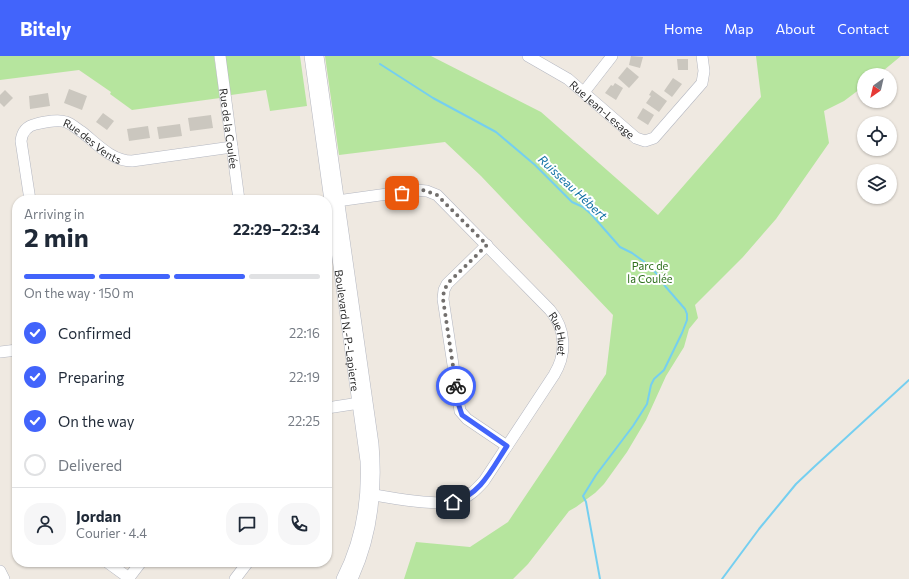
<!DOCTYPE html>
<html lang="en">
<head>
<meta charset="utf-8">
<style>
	:root { --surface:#fff; --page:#f6f6f7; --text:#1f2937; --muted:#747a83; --line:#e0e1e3; --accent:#4264fb }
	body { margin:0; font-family:Commissioner,sans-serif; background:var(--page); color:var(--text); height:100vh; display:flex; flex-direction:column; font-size:15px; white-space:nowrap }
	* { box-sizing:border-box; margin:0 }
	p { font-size:13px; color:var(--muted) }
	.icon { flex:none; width:22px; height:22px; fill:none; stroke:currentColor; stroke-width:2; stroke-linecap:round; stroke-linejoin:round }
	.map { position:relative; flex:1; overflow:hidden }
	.panel { position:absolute; left:12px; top:139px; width:320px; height:372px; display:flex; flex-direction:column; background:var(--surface); border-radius:16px; box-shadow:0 1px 3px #0004 }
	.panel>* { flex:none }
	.needle { width:26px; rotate:214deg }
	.buttons { position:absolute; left:857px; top:12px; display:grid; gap:8px }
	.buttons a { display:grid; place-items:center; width:40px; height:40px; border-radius:50%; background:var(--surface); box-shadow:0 1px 3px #0004; font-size:20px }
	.pin { position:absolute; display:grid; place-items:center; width:34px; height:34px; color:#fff; margin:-17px; border-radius:8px; box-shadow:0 2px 6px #0006 }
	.courier { position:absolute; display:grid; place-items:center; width:40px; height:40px; margin:-20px; border:3px solid #4264fb; border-radius:50%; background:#fff; color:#222; box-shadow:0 1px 5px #0007 }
	.overview em { font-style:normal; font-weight:700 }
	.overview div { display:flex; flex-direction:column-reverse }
	.overview { display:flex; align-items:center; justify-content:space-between; height:68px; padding:0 12px }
	h1 { font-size:26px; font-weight:700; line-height:30px }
	.bar { display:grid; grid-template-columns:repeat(4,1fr); gap:6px 4px; align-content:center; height:48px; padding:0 12px }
	.bar i { height:5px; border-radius:3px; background:var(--line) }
	.bar .selected { background:var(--accent) }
	.bar p { grid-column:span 4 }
	.line { display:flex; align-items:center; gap:10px; padding:0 12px; border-top:1px solid var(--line) }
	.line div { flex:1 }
	.round { display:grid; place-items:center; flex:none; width:42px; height:42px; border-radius:16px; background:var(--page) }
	ol { padding:0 12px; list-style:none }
	li { display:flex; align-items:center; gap:12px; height:44px }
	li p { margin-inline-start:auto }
	li .icon { padding:4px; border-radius:50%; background:var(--accent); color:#fff; stroke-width:4 }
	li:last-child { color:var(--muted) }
	li i { width:22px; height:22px; border:2px solid var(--line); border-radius:50% }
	header { display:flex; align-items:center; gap:24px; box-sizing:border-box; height:56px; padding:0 20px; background:var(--accent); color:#fff }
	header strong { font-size:19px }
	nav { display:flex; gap:22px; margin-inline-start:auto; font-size:14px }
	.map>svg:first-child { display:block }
	.green { fill:#b6e59e }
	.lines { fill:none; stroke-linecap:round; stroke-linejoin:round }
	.stream { stroke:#75cff0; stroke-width:2 }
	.building { fill:#cbc7bf }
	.minor-casing { stroke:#b4b7c1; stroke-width:12 }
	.minor { stroke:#fff; stroke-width:11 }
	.done { stroke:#726f6d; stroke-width:4; stroke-dasharray:0 7.2 }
	.route { stroke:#4264fb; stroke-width:5 }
	.labels { text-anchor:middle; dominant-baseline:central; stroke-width:4; stroke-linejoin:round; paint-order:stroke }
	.street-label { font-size:11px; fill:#2e2e2e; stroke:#fff }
	.park-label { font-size:11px; fill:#2c6e1b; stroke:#fff }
	.water-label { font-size:12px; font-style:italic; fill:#0d6fa3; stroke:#fff }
</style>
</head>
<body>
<header>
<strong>Bitely</strong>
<nav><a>Home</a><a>Map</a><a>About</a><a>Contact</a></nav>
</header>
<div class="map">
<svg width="909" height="523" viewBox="0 0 909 523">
	<rect width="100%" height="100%" fill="#efe9e1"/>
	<!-- green -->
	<g class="green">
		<polygon points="0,0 214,0 220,42 132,54 110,38 111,36 79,14 0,24"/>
		<polygon points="225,0 300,0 307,50 270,55 266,34 231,39"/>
		<polygon points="325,0 431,0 541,56 658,159 761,41 756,0 901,0 878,19 864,19 864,30 844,45 824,55 829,87 776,163 743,201 695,249 698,262 689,273 684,291 666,320 646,364 627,396 604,428 595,437 576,451 569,455 528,508 513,523 404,523 416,486 470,491 508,466 555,396 606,318 613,259 481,120 445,86 339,99"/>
	</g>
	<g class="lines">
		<!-- stream -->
		<g class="stream">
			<polyline points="380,8 433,42 496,76 535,109 572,146 583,151 591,158 620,191 632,197 646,207 659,220 665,230 685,253 687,258 687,264 682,277 664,314 654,323 651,329 647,348 633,370 596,419 583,440 586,446 600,523"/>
			<polyline points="722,523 759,473 796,428 814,411 909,324"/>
		</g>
	</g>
	<!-- building -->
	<g class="building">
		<polygon points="631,0 643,1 640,12 629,9"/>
		<polygon points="677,3 688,3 688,14 678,14"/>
		<polygon points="627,11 639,21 629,32 618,22"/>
		<polygon points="673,22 682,28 672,41 664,35"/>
		<polygon points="615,27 623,32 616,44 605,37 611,29 613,30"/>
		<polygon points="69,33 87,40 82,54 64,47"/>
		<polygon points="5,34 13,42 4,51 0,47 0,39"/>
		<polygon points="652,34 667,45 659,56 646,47 651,40 649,39"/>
		<polygon points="48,37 50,50 30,53 29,40"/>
		<polygon points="643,52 654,59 648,69 637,62"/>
		<polygon points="103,57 114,65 107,74 96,66"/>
		<polygon points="211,59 213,72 190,75 188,62"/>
		<polygon points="180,68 182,80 159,83 157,71"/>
		<polygon points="148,70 150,82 129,85 127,73"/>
	</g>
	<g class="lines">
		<!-- minor casing -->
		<g class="minor-casing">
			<g id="minor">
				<path id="s1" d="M 220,0 L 239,144"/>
				<path id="s2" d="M 310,0 L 366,405 C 368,446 361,486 342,523"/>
				<path d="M 318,0 L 373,388 C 377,435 372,480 352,523"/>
				<path id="s3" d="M 528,0 L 568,23 L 636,82 L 645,85 L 654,82 L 702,27 L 704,15 L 702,0"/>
				<polyline points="584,36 612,0"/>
				<path id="s4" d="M 30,144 L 21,85 C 22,76 27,70 36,68 C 45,66 58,63 66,66 C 72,68 77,73 82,76 C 97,88 112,105 132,105 L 232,91"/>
				<path id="s5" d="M 330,146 L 416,134 L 427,135 L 437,139 L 550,254 C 566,273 567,298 554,319 L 484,425 C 476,434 468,442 456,445 C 435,451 390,441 367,438"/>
				<polyline points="487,189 447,228 444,234 443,243 460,355 467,363 507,390"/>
				<polyline points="0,296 17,294"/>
				<polyline points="327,352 366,346"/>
				<polyline points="107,506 129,522"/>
				<polyline points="0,515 4,523"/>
				<polyline points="128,523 141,506"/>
				<polyline points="235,523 248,506"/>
			</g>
		</g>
		<!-- minor -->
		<use href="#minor" class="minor"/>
	</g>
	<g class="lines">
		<!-- done -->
		<polyline class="done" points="402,137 423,134 437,139 487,189 449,226 444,234 443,243 456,330"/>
		<!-- route -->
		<path class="route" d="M 453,446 C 480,440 493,411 507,390 L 462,359 L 459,350 L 456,330"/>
	</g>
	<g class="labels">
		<!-- street labels -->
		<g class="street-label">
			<text stroke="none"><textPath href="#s3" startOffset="92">Rue Jean-Lesage</textPath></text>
			<text stroke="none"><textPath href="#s1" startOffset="73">Rue de la Coulée</textPath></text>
			<text stroke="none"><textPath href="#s4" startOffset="147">Rue des Vents</textPath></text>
			<text stroke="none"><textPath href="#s2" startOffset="277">Boulevard N.-P.-Lapierre</textPath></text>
			<text stroke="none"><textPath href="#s5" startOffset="296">Rue Huet</textPath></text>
		</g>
		<!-- park labels -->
		<g class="park-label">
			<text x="650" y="209">Parc de<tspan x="650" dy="13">la Coulée</tspan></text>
		</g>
		<!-- water labels -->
		<g class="water-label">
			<text transform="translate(573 131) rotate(43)">Ruisseau Hébert</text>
		</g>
	</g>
</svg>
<div class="buttons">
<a><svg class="needle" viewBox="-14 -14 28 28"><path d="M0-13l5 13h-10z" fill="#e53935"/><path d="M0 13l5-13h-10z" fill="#747a83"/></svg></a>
<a><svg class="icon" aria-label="locate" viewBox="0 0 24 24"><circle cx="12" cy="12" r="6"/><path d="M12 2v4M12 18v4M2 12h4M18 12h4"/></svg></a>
<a><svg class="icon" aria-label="layers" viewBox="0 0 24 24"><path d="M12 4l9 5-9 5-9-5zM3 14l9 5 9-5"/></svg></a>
</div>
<div class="pin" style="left:402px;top:137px;background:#ea580c"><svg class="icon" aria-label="bag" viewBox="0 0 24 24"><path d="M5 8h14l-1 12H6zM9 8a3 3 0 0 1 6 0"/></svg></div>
<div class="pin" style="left:453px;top:446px;background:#1f2937"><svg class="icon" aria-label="home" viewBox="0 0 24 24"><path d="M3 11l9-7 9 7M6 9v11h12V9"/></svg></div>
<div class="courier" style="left:456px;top:330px"><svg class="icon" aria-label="bike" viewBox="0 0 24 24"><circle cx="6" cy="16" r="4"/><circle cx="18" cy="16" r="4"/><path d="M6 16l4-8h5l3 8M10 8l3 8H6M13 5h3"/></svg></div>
<section class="panel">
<div class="overview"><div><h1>2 min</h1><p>Arriving in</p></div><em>22:29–22:34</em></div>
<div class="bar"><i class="selected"></i><i class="selected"></i><i class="selected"></i><i></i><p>On the way · 150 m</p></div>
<ol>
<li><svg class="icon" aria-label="check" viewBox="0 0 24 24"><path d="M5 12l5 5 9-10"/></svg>Confirmed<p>22:16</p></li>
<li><svg class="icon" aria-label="check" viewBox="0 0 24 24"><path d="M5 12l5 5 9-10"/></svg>Preparing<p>22:19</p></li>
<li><svg class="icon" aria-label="check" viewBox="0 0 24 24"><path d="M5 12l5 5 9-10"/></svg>On the way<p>22:25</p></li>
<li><i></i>Delivered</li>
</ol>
<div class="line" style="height:72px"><a class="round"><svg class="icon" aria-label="person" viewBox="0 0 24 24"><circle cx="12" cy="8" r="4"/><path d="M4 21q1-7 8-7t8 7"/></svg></a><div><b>Jordan</b><p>Courier · 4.4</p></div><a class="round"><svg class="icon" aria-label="chat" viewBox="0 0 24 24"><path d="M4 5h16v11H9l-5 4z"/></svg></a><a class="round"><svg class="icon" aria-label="phone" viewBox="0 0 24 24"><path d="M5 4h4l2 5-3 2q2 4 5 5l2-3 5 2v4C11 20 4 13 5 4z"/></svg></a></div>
</section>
</div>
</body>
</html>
